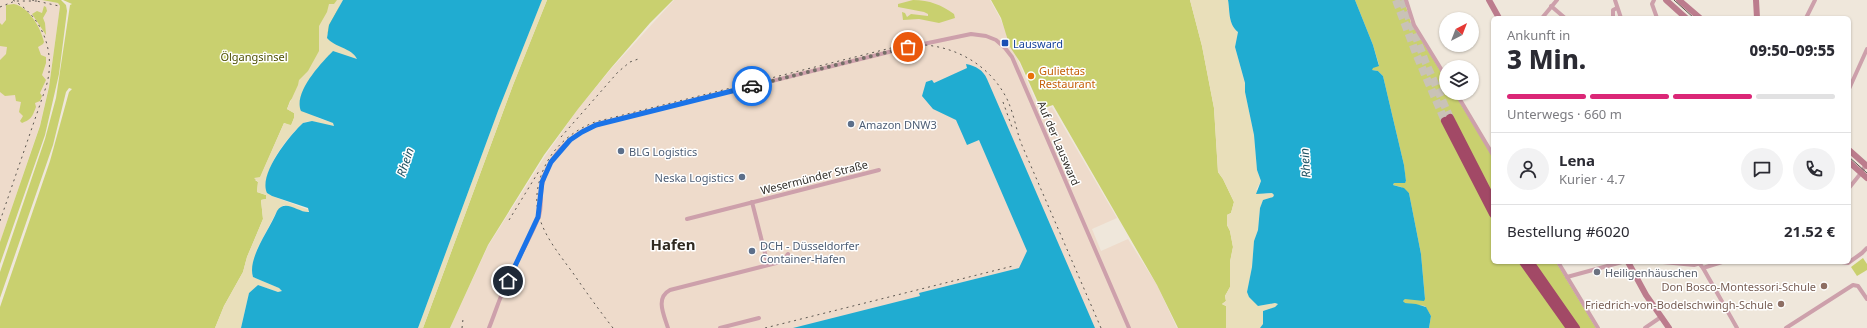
<!DOCTYPE html>
<html lang="de">
<head>
<meta charset="utf-8">
<style>
	:root { --surface:#fff; --page:#f2f2f3; --text:#2b2b33; --muted:#7c7c81; --line:#e1e1e2; --accent:#db2777 }
	body { margin:0; font-family:"Noto Sans",sans-serif; background:var(--page); color:var(--text); height:100vh; display:flex; flex-direction:column; font-size:15px; white-space:nowrap }
	* { box-sizing:border-box; margin:0 }
	p { font-size:13px; color:var(--muted) }
	.icon { flex:none; width:22px; height:22px; fill:none; stroke:currentColor; stroke-width:2; stroke-linecap:round; stroke-linejoin:round }
	.map { position:relative; flex:1; overflow:hidden }
	.side { position:absolute; left:1491px; top:16px; width:360px; height:248px; display:flex; flex-direction:column; background:var(--surface); border-radius:6px; box-shadow:0 1px 3px #0004 }
	.side>* { flex:none }
	.needle { width:26px; rotate:42deg }
	.fabs { position:absolute; left:1439px; top:12px; display:grid; gap:8px }
	.fabs a { display:grid; place-items:center; width:40px; height:40px; border-radius:50%; background:var(--surface); box-shadow:0 1px 3px #0004; font-size:20px }
	.pin { position:absolute; display:grid; place-items:center; width:34px; height:34px; color:#fff; margin:-17px; border:2px solid #fff; border-radius:50%; box-shadow:0 1px 4px #0007 }
	.courier { position:absolute; display:grid; place-items:center; width:40px; height:40px; margin:-20px; border:3px solid #1a73e8; border-radius:50%; background:#fff; color:#222; box-shadow:0 1px 5px #0007 }
	.headline em { font-style:normal; font-weight:800 }
	.headline div { display:flex; flex-direction:column-reverse }
	.headline { display:flex; align-items:center; justify-content:space-between; height:68px; padding:0 16px }
	h1 { font-size:26px; font-weight:800; line-height:30px }
	.bar { display:grid; grid-template-columns:repeat(4,1fr); gap:6px 4px; align-content:center; height:48px; padding:0 16px }
	.bar i { height:5px; border-radius:3px; background:var(--line) }
	.bar .on { background:var(--accent) }
	.bar p { grid-column:span 4 }
	.line { display:flex; align-items:center; gap:10px; padding:0 16px; border-top:1px solid var(--line) }
	.line div { flex:1 }
	.round { display:grid; place-items:center; flex:none; width:42px; height:42px; border-radius:21px; background:var(--page) }
	.map>svg:first-child { display:block }
	.industrial { fill:#eedbcb }
	.green { fill:#c9d06f }
	.sand { fill:#e9dfba }
	.water { fill:#20acd1 }
	.lines { fill:none; stroke-linecap:round; stroke-linejoin:round }
	.highway-tunnel { stroke:#c9c2b7; stroke-width:8; stroke-dasharray:8 4; stroke-linecap:butt }
	.street { stroke:#cda0ab; stroke-width:4 }
	.secondary { stroke:#bc7c8d; stroke-width:6 }
	.highway { stroke:#a24966; stroke-width:8 }
	.tram { stroke:#5b5650; stroke-width:1 }
	.rail { stroke:#5b5650; stroke-width:1; stroke-dasharray:2 4; stroke-linecap:butt }
	.done { stroke:#746f67; stroke-width:4; stroke-dasharray:0 7.2 }
	.route { stroke:#1a73e8; stroke-width:5 }
	.transit-dot { fill:#1a4fb4; stroke:#fff; stroke-width:1.5 }
	.food-dot { fill:#e8710a; stroke:#fff; stroke-width:1.5 }
	.service-dot { fill:#5c6f8a; stroke:#fff; stroke-width:1.5 }
	.worship-dot { fill:#6b7280; stroke:#fff; stroke-width:1.5 }
	.education-dot { fill:#8d6e63; stroke:#fff; stroke-width:1.5 }
	.labels { text-anchor:middle; dominant-baseline:central; stroke-width:3; stroke-linejoin:round; paint-order:stroke }
	.transit-label { font-size:11px; fill:#164399; stroke:#fff; text-anchor:start }
	.park-label { font-size:11px; fill:#4e5103; stroke:#fff }
	.food-label { font-size:11px; fill:#c56008; stroke:#fff; text-anchor:start }
	.service-label { font-size:11px; fill:#4e5e75; stroke:#fff; text-anchor:start }
	.street-label { font-size:11px; fill:#312e29; stroke:#fff }
	.worship-label { font-size:11px; fill:#5b616d; stroke:#fff; text-anchor:start }
	.education-label { font-size:11px; fill:#785e54; stroke:#fff; text-anchor:end }
	.water-label { font-size:12px; font-style:italic; fill:#256; stroke:#fff }
	.district-label { font-size:15px; font-weight:bold; fill:#302a21; stroke:#fff }
</style>
</head>
<body>
<div class="map">
<svg width="1867" height="328" viewBox="0 0 1867 328">
	<rect width="100%" height="100%" fill="#efe7db"/>
	<!-- industrial -->
	<g class="industrial">
		<polygon points="0,0 42,0 58,3 60,6 49,86 40,125 0,242"/>
		<polygon points="674,0 990,0 1000,18 1040,112 1052,107 1117,218 1092,229 1101,251 1128,239 1157,285 1177,328 450,328 488,246 545,156 578,109 611,69"/>
	</g>
	<!-- green -->
	<g class="green">
		<polygon points="42,0 61,0 66,5 67,11 59,74 45,135 0,264 0,242 40,126 49,87 60,6 58,3"/>
		<polygon points="63,0 342,0 305,85 290,101 287,109 294,113 294,118 291,126 284,123 260,178 255,180 258,182 257,192 266,195 266,199 261,200 263,219 247,257 243,272 224,306 215,328 0,328 0,307 50,161 69,92 72,89 69,88 66,92 53,145 0,298 0,272 45,139 56,98 70,5 72,4"/>
		<polygon points="547,0 673,0 650,23 611,68 578,109 544,155 488,245 450,328 423,328 513,85"/>
		<path d="M 913,0 C 930,0 941,5 954,14 L 955,18 L 939,23 L 919,19 L 903,20 L 902,12 L 905,13 L 907,17 L 911,14 L 928,16 L 928,14 L 924,12 L 898,7 L 898,4 Z"/>
		<polygon points="991,0 1190,0 1202,46 1214,108 1218,172 1223,179 1234,202 1231,213 1227,215 1227,225 1230,231 1233,247 1230,262 1230,287 1225,296 1226,301 1222,304 1226,306 1226,328 1178,328 1157,285 1053,105 1041,109 1020,62 1010,47 1001,18"/>
		<polygon points="1355,0 1404,0 1411,23 1446,80 1446,93 1454,93 1493,157 1493,262 1556,262 1596,328 1429,328 1431,316 1425,306 1404,303 1403,300 1405,299 1425,299 1421,254 1409,193 1401,187 1393,185 1394,183 1406,182 1404,165 1383,76 1378,71 1372,70 1372,68 1379,65 1373,45"/>
		<path d="M 14,4 C 29,7 41,28 44,42 L 43,44 L 38,47 L 41,55 L 46,57 L 46,63 L 42,75 L 46,80 L 40,93 L 42,96 L 40,101 L 35,103 L 36,107 C 32,117 32,119 22,123 L 20,121 L 23,116 L 19,112 L 21,102 L 16,101 L 15,95 L 5,96 L 0,92 L 0,60 L 6,54 L 7,47 L 0,46 L 0,23 L 2,25 L 6,20 L 6,5 Z"/>
		<polygon points="44,6 46,7 47,11 43,18 45,23 46,35 32,14 37,11 42,13"/>
		<polygon points="1863,258 1867,264 1867,270 1857,276 1851,267"/>
	</g>
	<!-- sand -->
	<g class="sand">
		<path d="M 337,0 L 343,0 L 329,25 L 327,36 C 333,47 352,47 357,59 L 333,52 C 318,66 301,86 300,107 L 318,118 L 333,123 L 334,126 C 324,127 314,118 303,123 C 285,140 263,167 267,193 L 272,196 L 309,210 L 307,213 L 284,205 L 277,211 L 257,249 L 252,273 L 253,277 L 279,288 L 282,291 L 278,292 L 258,285 L 249,293 L 241,328 L 215,328 L 224,306 L 243,272 L 247,257 L 263,219 L 261,200 L 266,199 L 266,195 L 257,192 L 258,182 L 254,178 L 260,177 L 284,123 L 291,125 L 294,118 L 294,113 L 287,109 L 298,85 L 299,80 L 308,71 L 319,51 L 319,26 L 327,12 L 329,4 L 334,4 Z"/>
		<polygon points="542,0 547,0 513,85 423,328 418,328 498,111"/>
		<path d="M 1190,0 L 1228,0 C 1230,11 1228,24 1238,32 L 1235,47 L 1245,84 L 1245,92 L 1254,135 L 1257,170 L 1261,181 L 1256,190 L 1266,194 L 1272,193 L 1274,195 L 1273,197 L 1263,200 L 1260,208 L 1258,230 L 1254,241 L 1252,267 L 1247,292 L 1258,306 L 1275,303 L 1278,304 L 1275,307 L 1263,311 L 1263,324 L 1260,328 L 1226,328 L 1226,306 L 1222,304 L 1226,301 L 1225,296 L 1230,287 L 1230,262 L 1233,247 L 1230,231 L 1227,225 L 1227,215 L 1231,213 L 1234,202 L 1223,179 L 1218,172 L 1214,108 L 1202,46 Z"/>
	</g>
	<!-- water -->
	<g class="water">
		<path d="M 343,0 L 542,0 L 498,111 L 418,328 L 241,328 L 249,293 L 258,285 L 278,292 L 282,291 L 279,288 L 253,277 C 247,258 270,229 277,211 C 285,198 299,213 309,212 L 308,208 L 272,196 L 267,193 C 258,174 290,135 303,123 L 312,121 L 334,126 L 333,123 L 301,111 C 293,93 321,63 333,51 L 357,59 C 352,48 334,47 327,38 L 329,25 Z"/>
		<path d="M 1228,0 L 1355,0 L 1373,45 L 1379,66 L 1373,68 L 1372,70 L 1378,71 L 1383,76 L 1404,165 L 1406,181 L 1405,183 L 1394,183 L 1393,185 L 1404,188 L 1409,193 L 1421,254 L 1425,299 L 1424,301 L 1405,299 L 1403,301 L 1405,303 L 1416,304 L 1426,307 L 1431,316 L 1429,328 L 1260,328 L 1263,324 L 1263,311 L 1275,307 L 1278,304 L 1275,303 L 1258,306 L 1249,297 L 1247,292 L 1252,267 L 1254,241 L 1258,230 L 1260,208 L 1263,200 L 1273,197 L 1274,195 L 1272,193 L 1256,194 L 1261,181 L 1257,170 L 1254,135 L 1245,92 L 1245,83 L 1235,47 L 1238,32 C 1228,24 1230,11 1228,0 Z"/>
		<path d="M 966,64 C 976,66 983,70 987,79 L 1095,328 L 793,328 L 920,296 L 919,293 L 1019,268 L 1027,251 L 979,140 L 967,145 L 956,120 L 933,109 L 922,96 L 926,82 L 932,80 L 934,83 L 967,68 Z"/>
	</g>
	<g class="lines">
		<!-- highway-tunnel -->
		<g class="highway-tunnel">
			<polyline points="1396,0 1417,56 1445,121"/>
			<polyline points="1402,0 1425,61 1450,118"/>
		</g>
		<!-- street -->
		<g class="street">
			<polyline points="1406,0 1414,25 1446,77"/>
			<polyline points="1615,0 1621,18"/>
			<polyline points="1654,0 1652,4 1657,18"/>
			<polyline points="1551,6 1565,18"/>
			<polyline points="1542,18 1557,0"/>
			<polyline points="1613,18 1613,10 1617,8"/>
			<polyline points="1806,18 1815,0"/>
			<polyline points="1849,89 1867,49"/>
			<polyline points="1456,93 1493,155"/>
			<polyline points="1849,188 1861,173 1866,164"/>
			<polyline points="752,202 768,265"/>
			<polyline points="687,219 879,170"/>
			<polyline points="783,261 788,254"/>
			<polyline points="1558,262 1598,328"/>
			<polyline points="1663,262 1694,265 1703,262"/>
			<polyline points="1698,262 1703,268 1737,328"/>
			<polyline points="1842,262 1848,263 1862,253 1867,248"/>
			<polyline points="1703,268 1722,262"/>
			<polyline points="1567,277 1622,262"/>
			<path d="M 489,328 C 495,313 500,297 507,282 C 517,260 530,239 539,216 C 542,207 540,195 542,185 C 548,155 574,131 603,123 L 909,47 L 971,34 L 986,36 L 996,40 L 1005,48 L 1012,57 L 1129,328"/>
			<path d="M 668,328 C 664,315 655,298 670,290 L 796,258"/>
			<polyline points="720,328 759,318"/>
			<polyline points="1645,328 1661,317"/>
			<polyline points="1786,328 1853,285 1858,286 1867,299"/>
		</g>
		<!-- secondary -->
		<g class="secondary">
			<polyline points="1489,0 1499,18"/>
			<polyline points="1666,0 1686,18"/>
			<polyline points="1679,0 1700,18"/>
			<polyline points="1756,0 1757,18"/>
			<polyline points="1849,150 1867,166"/>
			<polyline points="1849,162 1867,178"/>
			<polyline points="1628,262 1646,295 1669,328"/>
		</g>
		<!-- highway -->
		<g class="highway">
			<polyline points="1450,118 1493,202"/>
			<polyline points="1445,121 1493,214"/>
			<polyline points="1523,262 1570,328"/>
			<polyline points="1530,262 1576,328"/>
		</g>
		<!-- tram -->
		<g class="tram">
			<polyline points="1674,0 1694,18"/>
			<polyline points="1849,157 1867,173"/>
		</g>
		<!-- rail -->
		<g class="rail">
			<polyline points="32,0 59,6"/>
			<polyline points="0,7 15,1 37,1"/>
			<polyline points="1003,102 1013,130"/>
			<polyline points="561,137 618,72 630,62 641,58"/>
			<polyline points="509,220 539,171"/>
			<path d="M 0,221 L 46,87 C 56,54 44,18 13,0"/>
			<polyline points="462,328 463,319"/>
			<path d="M 613,328 C 599,310 586,292 573,273 C 547,238 524,211 545,166 C 555,145 574,130 595,122 L 899,46 C 942,39 987,59 1007,99 C 1014,114 1016,129 1021,143 L 1101,328"/>
			<polyline points="765,328 1013,266"/>
		</g>
	</g>
	<g class="lines">
		<!-- done -->
		<polyline class="done" points="752,86 908,47"/>
		<!-- route -->
		<polyline class="route" points="508,281 538,217 542,182 551,162 570,140 582,132 596,125 752,86"/>
	</g>
	<!-- markers -->
	<rect class="transit-dot" x="1001" y="39" width="8" height="8" rx="2"/>
	<circle class="food-dot" cx="1031" cy="76" r="4"/>
	<g class="service-dot">
		<circle cx="851" cy="124" r="4"/>
		<circle cx="621" cy="151" r="4"/>
		<circle cx="742" cy="177" r="4"/>
		<circle cx="752" cy="251" r="4"/>
	</g>
	<circle class="worship-dot" cx="1597" cy="272" r="4"/>
	<g class="education-dot">
		<circle cx="1824" cy="286" r="4"/>
		<circle cx="1781" cy="304" r="4"/>
	</g>
	<g class="labels">
		<!-- transit labels -->
		<g class="transit-label">
			<text x="1013" y="43">Lausward</text>
		</g>
		<!-- park labels -->
		<g class="park-label">
			<text x="254" y="56">Ölgangsinsel</text>
		</g>
		<!-- food labels -->
		<g class="food-label">
			<text x="1039" y="70">Guliettas<tspan x="1039" dy="13">Restaurant</tspan></text>
		</g>
		<!-- service labels -->
		<g class="service-label">
			<text x="859" y="124">Amazon DNW3</text>
			<text x="629" y="151">BLG Logistics</text>
			<text x="734" y="177" text-anchor="end">Neska Logistics</text>
			<text x="760" y="245">DCH - Düsseldorfer<tspan x="760" dy="13">Container-Hafen</tspan></text>
		</g>
		<!-- street labels -->
		<g class="street-label">
			<text transform="translate(1059 143) rotate(67)">Auf der Lausward</text>
			<text transform="translate(814 177) rotate(-14)">Wesermünder Straße</text>
		</g>
		<!-- worship labels -->
		<g class="worship-label">
			<text x="1605" y="272">Heiligenhäuschen</text>
		</g>
		<!-- education labels -->
		<g class="education-label">
			<text x="1816" y="286">Don Bosco-Montessori-Schule</text>
			<text x="1773" y="304">Friedrich-von-Bodelschwingh-Schule</text>
		</g>
		<!-- water labels -->
		<g class="water-label">
			<text transform="translate(405 162) rotate(-71)">Rhein</text>
			<text transform="translate(1305 163) rotate(-94)">Rhein</text>
		</g>
		<!-- district labels -->
		<g class="district-label">
			<text x="673" y="244">Hafen</text>
		</g>
	</g>
</svg>
<div class="fabs">
<a><svg class="needle" viewBox="-14 -14 28 28"><path d="M0-13l5 13h-10z" fill="#e53935"/><path d="M0 13l5-13h-10z" fill="#7c7c81"/></svg></a>
<a><svg class="icon" aria-label="layers" viewBox="0 0 24 24"><path d="M12 4l9 5-9 5-9-5zM3 14l9 5 9-5"/></svg></a>
</div>
<div class="pin" style="left:908px;top:47px;background:#ea580c"><svg class="icon" aria-label="bag" viewBox="0 0 24 24"><path d="M5 8h14l-1 12H6zM9 8a3 3 0 0 1 6 0"/></svg></div>
<div class="pin" style="left:508px;top:281px;background:#1f2937"><svg class="icon" aria-label="home" viewBox="0 0 24 24"><path d="M3 11l9-7 9 7M6 9v11h12V9"/></svg></div>
<div class="courier" style="left:752px;top:86px"><svg class="icon" aria-label="car" viewBox="0 0 24 24"><path d="M5 17H2v-5l4-1 3-4h7l3 4 3 1v5h-3M9 17h6M6 11h13"/><circle cx="7" cy="17" r="2"/><circle cx="17" cy="17" r="2"/></svg></div>
<section class="side">
<div class="headline"><div><h1>3 Min.</h1><p>Ankunft in</p></div><em>09:50–09:55</em></div>
<div class="bar"><i class="on"></i><i class="on"></i><i class="on"></i><i></i><p>Unterwegs · 660 m</p></div>
<div class="line" style="height:72px"><a class="round"><svg class="icon" aria-label="person" viewBox="0 0 24 24"><circle cx="12" cy="8" r="4"/><path d="M4 21q1-7 8-7t8 7"/></svg></a><div><b>Lena</b><p>Kurier · 4.7</p></div><a class="round"><svg class="icon" aria-label="chat" viewBox="0 0 24 24"><path d="M4 5h16v11H9l-5 4z"/></svg></a><a class="round"><svg class="icon" aria-label="phone" viewBox="0 0 24 24"><path d="M5 4h4l2 5-3 2q2 4 5 5l2-3 5 2v4C11 20 4 13 5 4z"/></svg></a></div>
<div class="line" style="height:52px"><div>Bestellung #6020</div><b>21.52 €</b></div>
</section>
</div>
</body>
</html>
